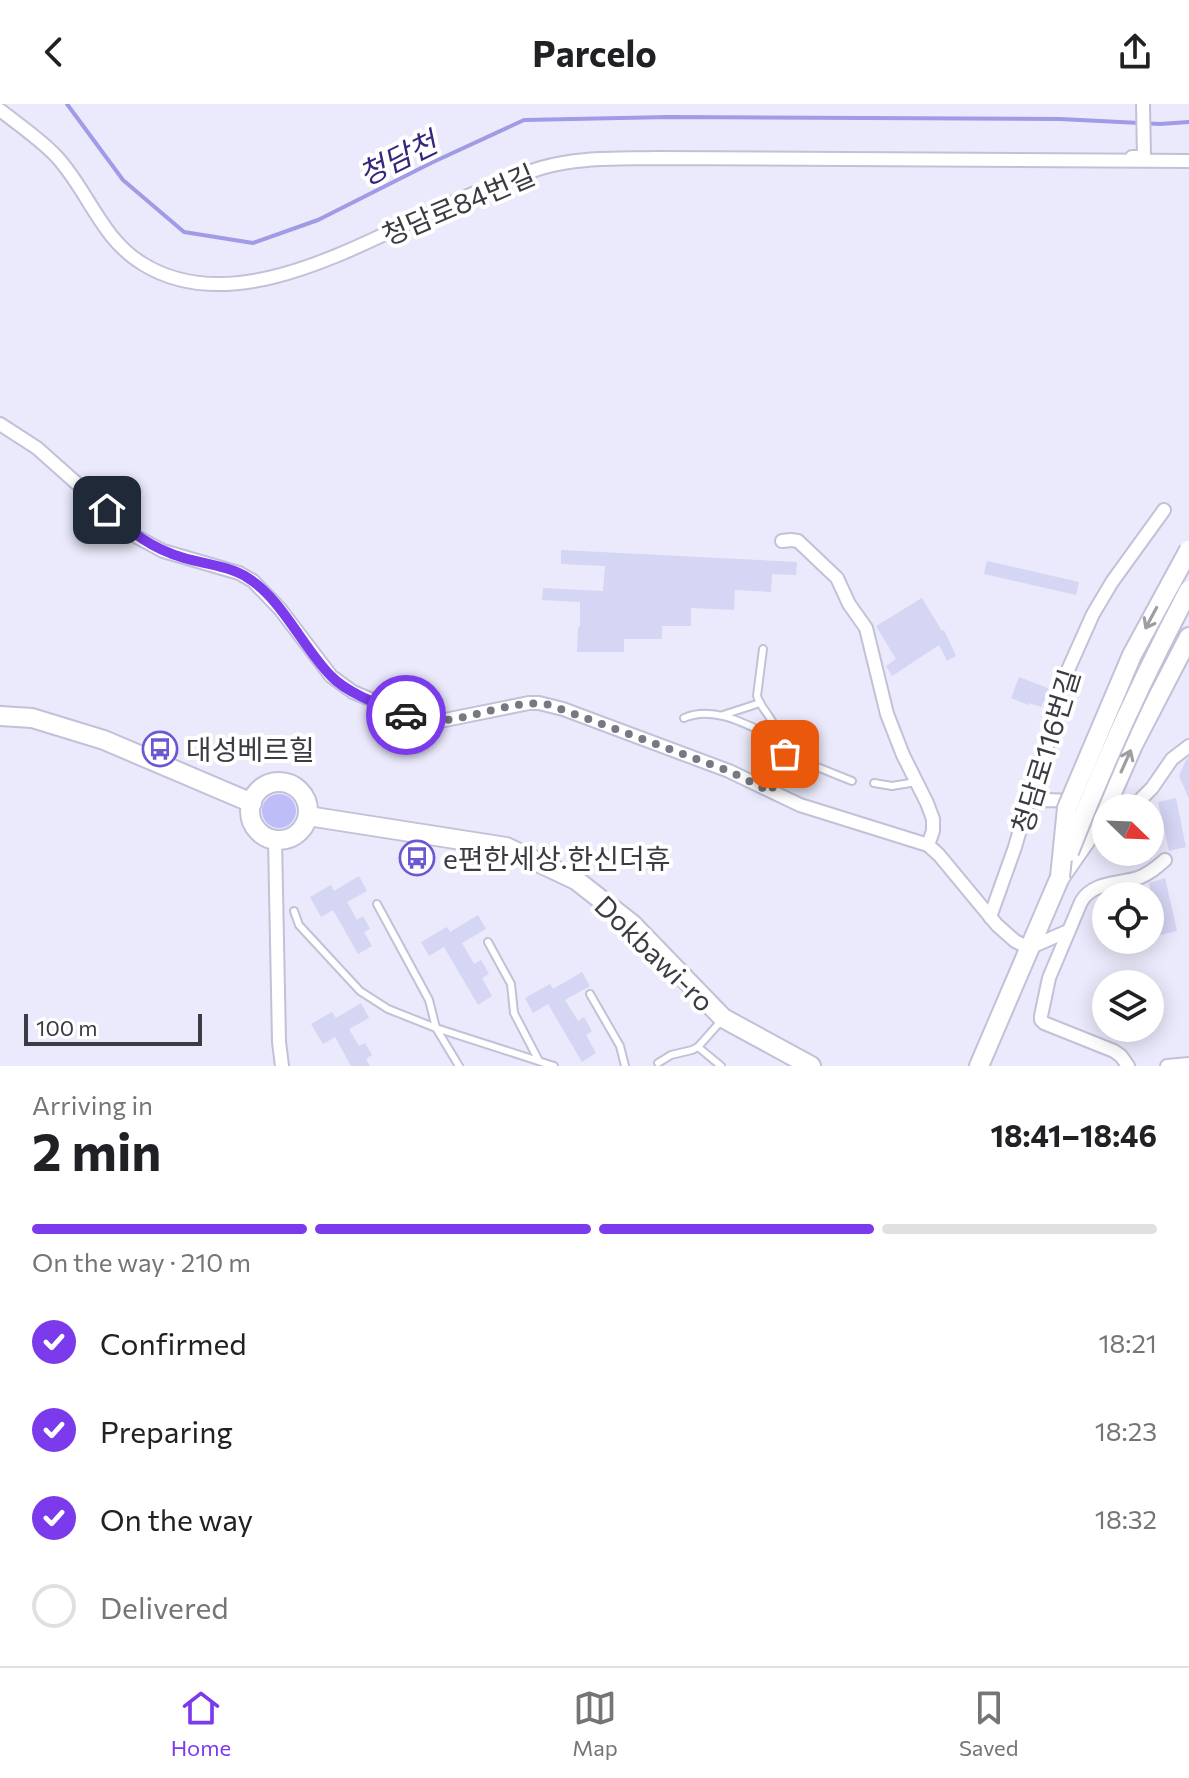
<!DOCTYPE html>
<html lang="en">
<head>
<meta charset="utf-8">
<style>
	:root { --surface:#fff; --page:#f6f6f6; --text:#202124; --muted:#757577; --line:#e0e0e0; --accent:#7c3aed }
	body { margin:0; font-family:Commissioner,"Noto Sans KR",sans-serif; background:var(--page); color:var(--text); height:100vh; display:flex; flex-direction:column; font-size:30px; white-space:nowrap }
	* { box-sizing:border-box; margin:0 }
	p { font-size:26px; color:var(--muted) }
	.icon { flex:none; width:44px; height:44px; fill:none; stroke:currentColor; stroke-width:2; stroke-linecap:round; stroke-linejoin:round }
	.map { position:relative; height:962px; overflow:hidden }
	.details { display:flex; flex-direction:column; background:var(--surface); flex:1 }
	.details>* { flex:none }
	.needle { width:52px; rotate:113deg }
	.controls { position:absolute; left:1092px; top:690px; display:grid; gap:16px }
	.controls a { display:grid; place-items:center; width:72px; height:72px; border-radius:50%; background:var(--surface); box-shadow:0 4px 20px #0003; font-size:40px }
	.scale { position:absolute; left:24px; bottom:20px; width:178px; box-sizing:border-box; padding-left:8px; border:4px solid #3b3b44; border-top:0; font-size:22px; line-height:28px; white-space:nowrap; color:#3b3b44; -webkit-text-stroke:6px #fff; paint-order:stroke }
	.pin { position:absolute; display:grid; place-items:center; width:68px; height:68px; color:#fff; margin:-34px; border-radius:16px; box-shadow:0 4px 12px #0006 }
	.courier { position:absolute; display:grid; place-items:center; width:80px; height:80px; margin:-40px; border:6px solid #7c3aed; border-radius:50%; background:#fff; color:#222; box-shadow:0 2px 10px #0007 }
	.head em { font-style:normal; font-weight:700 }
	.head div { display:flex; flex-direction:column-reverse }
	.head { display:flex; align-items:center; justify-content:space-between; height:136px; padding:0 32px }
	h1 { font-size:52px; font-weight:700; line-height:60px }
	.bar { display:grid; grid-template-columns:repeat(4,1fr); gap:12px 8px; align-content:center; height:96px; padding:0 32px }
	.bar i { height:10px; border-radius:6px; background:var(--line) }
	.bar .active { background:var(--accent) }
	.bar p { grid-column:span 4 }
	ol { padding:0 32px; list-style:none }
	li { display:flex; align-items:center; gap:24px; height:88px }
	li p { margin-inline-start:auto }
	li .icon { padding:8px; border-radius:50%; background:var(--accent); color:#fff; stroke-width:4 }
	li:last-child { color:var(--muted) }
	li i { width:44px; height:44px; border:4px solid var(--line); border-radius:50% }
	header { display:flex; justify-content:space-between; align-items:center; height:104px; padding:0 32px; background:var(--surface); font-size:36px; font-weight:700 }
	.tab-bar { display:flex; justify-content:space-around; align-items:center; height:112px; border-top:2px solid var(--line); background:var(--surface); font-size:22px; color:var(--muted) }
	.tab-bar a { display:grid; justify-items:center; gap:4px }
	.tab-bar .active { color:var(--accent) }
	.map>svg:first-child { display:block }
	.green { fill:#bfbdf8 }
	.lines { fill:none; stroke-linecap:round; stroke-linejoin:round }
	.stream { stroke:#9f9be5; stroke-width:4 }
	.building { fill:#d5d5f4 }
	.lane-casing { stroke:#c1c1d7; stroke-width:10 }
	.street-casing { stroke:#c1c1d7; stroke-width:16 }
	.secondary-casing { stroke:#c1c1d7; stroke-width:22 }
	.lane { stroke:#fff; stroke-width:6 }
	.street { stroke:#fff; stroke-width:12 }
	.secondary { stroke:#fff; stroke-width:18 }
	.secondary-bridge-casing { stroke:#c1c1d7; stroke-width:22; stroke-linecap:butt }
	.secondary-bridge { stroke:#fff; stroke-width:18 }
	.oneway { stroke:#9d9da2 }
	.done { stroke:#787884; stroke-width:8; stroke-dasharray:0 14.4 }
	.route { stroke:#7c3aed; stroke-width:10 }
	.labels { text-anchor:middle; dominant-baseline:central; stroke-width:8; stroke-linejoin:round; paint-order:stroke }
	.street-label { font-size:28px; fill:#3b3b44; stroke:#fff }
	.poi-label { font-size:28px; fill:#3b3b44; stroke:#fff; text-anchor:start }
	.water-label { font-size:30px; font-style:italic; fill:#37267b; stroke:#fff }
</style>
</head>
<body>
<header><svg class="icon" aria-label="back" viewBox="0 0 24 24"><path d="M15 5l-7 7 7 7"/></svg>Parcelo<svg class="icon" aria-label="share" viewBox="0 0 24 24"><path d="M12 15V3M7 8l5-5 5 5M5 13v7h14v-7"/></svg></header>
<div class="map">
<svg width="1189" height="962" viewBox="0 0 1189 962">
	<rect width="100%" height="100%" fill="#eaeafc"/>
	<!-- green -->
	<circle class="green" cx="279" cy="707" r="17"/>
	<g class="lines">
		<!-- stream -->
		<polyline class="stream" points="67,0 123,76 184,128 253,139 318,116 431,59 524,16 669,13 1060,15 1160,20 1189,18"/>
	</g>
	<!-- building -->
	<g class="building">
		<polygon points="561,446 797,458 796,471 772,470 771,488 735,486 734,506 691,504 691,522 662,522 662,535 624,535 624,548 577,548 578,523 580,523 580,498 542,496 543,484 603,487 605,462 561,460"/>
		<polygon points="987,457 1079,478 1076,491 984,470"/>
		<polygon points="922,494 942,527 944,526 956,552 947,557 939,541 892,572 886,562 896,555 876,522"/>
		<polygon points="1019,573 1050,585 1041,603 1029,599 1028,601 1011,594"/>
		<polygon points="1189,653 1189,695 1179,672 1186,656"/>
		<polygon points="1176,694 1186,743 1169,747 1158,698"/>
		<polygon points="359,772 367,787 347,798 357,816 363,812 370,825 364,828 372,842 358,850 333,806 321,813 310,793 331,781 334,787"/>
		<polygon points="1165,774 1177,827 1160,831 1149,779"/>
		<polygon points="478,811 486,825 462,839 474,860 481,856 489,870 482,874 492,892 478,901 444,843 429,852 421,838 447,823 450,828"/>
		<polygon points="582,868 590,882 565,896 578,917 584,913 592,927 586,931 596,949 582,958 548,900 533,909 525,894 550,880 553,885"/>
		<polygon points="361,899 369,914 349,925 359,942 365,939 372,951 366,955 370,962 351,962 335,933 323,940 311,920 332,908 336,914"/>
	</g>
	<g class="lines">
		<!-- lane casing -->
		<g class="lane-casing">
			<g id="lane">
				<path d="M 763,545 L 757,592 C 760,601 765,606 770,614 C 792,648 784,653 771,687"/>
				<polyline points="723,611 760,599"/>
				<path d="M 684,614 C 717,600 752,624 782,637"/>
				<polyline points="785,650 852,677"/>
				<polyline points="874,679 892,682 916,678"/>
				<polyline points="377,800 429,896 436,924 459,962"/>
				<polyline points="294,807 299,821 360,887 388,905 436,924 554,962"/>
				<polyline points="488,838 511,880 514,909 539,957"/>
				<polyline points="590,890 620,942 625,962"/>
				<polyline points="698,943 721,962"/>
				<polyline points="658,959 671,951 692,946 698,943 721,917"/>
			</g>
		</g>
		<!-- street casing -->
		<g class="street-casing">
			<g id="street">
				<path d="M 0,6 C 19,21 40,35 56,52 C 88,86 101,135 143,160 C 229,213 343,149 423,112 C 462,94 500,77 541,64 C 577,53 618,55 655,54 L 1189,57"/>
				<polyline points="1132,53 1144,53 1143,0"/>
				<polyline points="0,320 37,344 137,433 163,447 239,469 253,477 280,505 331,572 353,588 415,614 440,617 529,599 539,599 563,605 729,667 800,701 928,741 939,751 997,821 1015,837 1029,844 1068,827"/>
				<polyline points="782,437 791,436 798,437 837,474 849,500 866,524 887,610 903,651 927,699 933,715 933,727 928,741"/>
				<polyline points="1027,698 1046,696 1075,697"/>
				<polyline points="1102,699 1124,700 1139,697 1152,684 1172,655 1189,642"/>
				<polyline points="275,735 279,938 282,962"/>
				<polyline points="990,813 1015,743 1037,666 1049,637 1052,627 1053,603 1055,595 1093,510 1112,478 1164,406"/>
				<path d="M 1128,962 L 1121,952 L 1114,947 L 1044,919 L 1041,916 L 1041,912 L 1049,874 L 1081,798 C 1092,778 1118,780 1138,774 C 1149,770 1157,763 1165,756"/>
				<polyline points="1167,962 1189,960"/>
			</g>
		</g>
		<!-- secondary casing -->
		<g class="secondary-casing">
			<g id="secondary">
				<polyline points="0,612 32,614 104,636 252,699"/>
				<circle cx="279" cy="707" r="29"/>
				<polyline points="308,712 506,743 576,776 632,820 723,914 811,962"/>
				<polyline points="979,962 1060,773 1101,714 1133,641 1189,533"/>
			</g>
		</g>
		<!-- lane -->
		<use href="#lane" class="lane"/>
		<!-- street -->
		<use href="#street" class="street"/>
		<!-- secondary -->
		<use href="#secondary" class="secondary"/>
		<!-- secondary-bridge casing -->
		<g class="secondary-bridge-casing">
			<g id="secondary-bridge">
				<path d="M 1069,748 C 1104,658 1144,571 1189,486"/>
				<polyline points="1060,773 1067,704 1132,551 1189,446"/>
			</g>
		</g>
		<!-- secondary-bridge -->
		<use href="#secondary-bridge" class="secondary-bridge"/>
	</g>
	<!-- one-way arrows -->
	<defs><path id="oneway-shaft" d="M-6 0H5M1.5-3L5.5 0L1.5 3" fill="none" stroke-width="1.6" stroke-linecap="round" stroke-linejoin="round" transform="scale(2)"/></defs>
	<g class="oneway">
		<use href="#oneway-shaft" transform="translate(1151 514) rotate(118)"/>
		<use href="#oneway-shaft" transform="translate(1126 657) rotate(-66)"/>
	</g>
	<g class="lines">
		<!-- done -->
		<path class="done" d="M 406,611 C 455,630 501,592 550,601 L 729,667 L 771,688 L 785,650"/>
		<!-- route -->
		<path class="route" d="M 107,406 C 133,429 150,444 184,454 C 204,460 230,462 248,474 C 282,495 303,544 331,572 C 348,590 383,602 406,611"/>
	</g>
	<!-- icons -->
	<defs>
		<g id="bus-ring" transform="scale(1.8)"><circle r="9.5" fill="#fff" stroke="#6b58d2" stroke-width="1.5"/><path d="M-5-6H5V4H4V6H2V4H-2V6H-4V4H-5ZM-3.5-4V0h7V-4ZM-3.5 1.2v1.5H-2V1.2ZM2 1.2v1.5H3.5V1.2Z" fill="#6b58d2"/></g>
	</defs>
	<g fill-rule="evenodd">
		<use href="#bus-ring" x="160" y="645"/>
		<use href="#bus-ring" x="417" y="754"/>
	</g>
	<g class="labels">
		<!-- street labels -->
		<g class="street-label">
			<text transform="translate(458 100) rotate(-23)">청담로84번길</text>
			<text transform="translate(1045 647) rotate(-73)">청담로116번길</text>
			<text transform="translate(655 849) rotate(44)">Dokbawi-ro</text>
		</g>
		<!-- poi labels -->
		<g class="poi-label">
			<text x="186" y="645">대성베르힐</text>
			<text x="443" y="754">e편한세상.한신더휴</text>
		</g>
		<!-- water labels -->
		<g class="water-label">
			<text transform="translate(397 53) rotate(-26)">청담천</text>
		</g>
	</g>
</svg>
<div class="controls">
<a><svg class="needle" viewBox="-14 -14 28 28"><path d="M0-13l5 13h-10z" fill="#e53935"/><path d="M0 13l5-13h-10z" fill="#757577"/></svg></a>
<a><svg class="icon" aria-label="locate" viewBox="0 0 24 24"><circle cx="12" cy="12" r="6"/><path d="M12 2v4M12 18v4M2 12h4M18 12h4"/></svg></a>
<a><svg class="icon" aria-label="layers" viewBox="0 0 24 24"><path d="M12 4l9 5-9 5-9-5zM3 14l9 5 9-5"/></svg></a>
</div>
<div class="scale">100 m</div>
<div class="pin" style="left:785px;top:650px;background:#ea580c"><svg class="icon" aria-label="bag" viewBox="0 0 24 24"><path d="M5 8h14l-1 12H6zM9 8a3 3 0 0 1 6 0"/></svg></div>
<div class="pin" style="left:107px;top:406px;background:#1f2937"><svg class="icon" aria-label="home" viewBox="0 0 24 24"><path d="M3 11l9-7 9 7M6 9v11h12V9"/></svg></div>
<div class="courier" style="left:406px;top:611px"><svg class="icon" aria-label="car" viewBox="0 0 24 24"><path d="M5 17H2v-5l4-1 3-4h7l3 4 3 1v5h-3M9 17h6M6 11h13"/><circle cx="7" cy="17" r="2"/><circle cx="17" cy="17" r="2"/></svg></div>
</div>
<section class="details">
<div class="head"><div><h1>2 min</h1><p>Arriving in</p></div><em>18:41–18:46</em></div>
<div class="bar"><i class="active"></i><i class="active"></i><i class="active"></i><i></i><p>On the way · 210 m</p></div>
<ol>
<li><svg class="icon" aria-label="check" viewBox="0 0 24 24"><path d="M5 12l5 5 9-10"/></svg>Confirmed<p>18:21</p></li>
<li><svg class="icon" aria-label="check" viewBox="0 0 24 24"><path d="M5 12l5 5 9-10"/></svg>Preparing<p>18:23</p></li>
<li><svg class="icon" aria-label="check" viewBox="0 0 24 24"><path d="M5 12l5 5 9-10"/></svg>On the way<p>18:32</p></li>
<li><i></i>Delivered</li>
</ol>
</section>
<nav class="tab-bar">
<a class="active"><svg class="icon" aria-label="home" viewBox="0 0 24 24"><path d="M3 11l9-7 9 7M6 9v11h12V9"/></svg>Home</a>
<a><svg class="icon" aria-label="map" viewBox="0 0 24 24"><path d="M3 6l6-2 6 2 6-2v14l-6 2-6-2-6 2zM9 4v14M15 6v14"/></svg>Map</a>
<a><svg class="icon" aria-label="saved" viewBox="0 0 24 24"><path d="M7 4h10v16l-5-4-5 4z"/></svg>Saved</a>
</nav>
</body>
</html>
